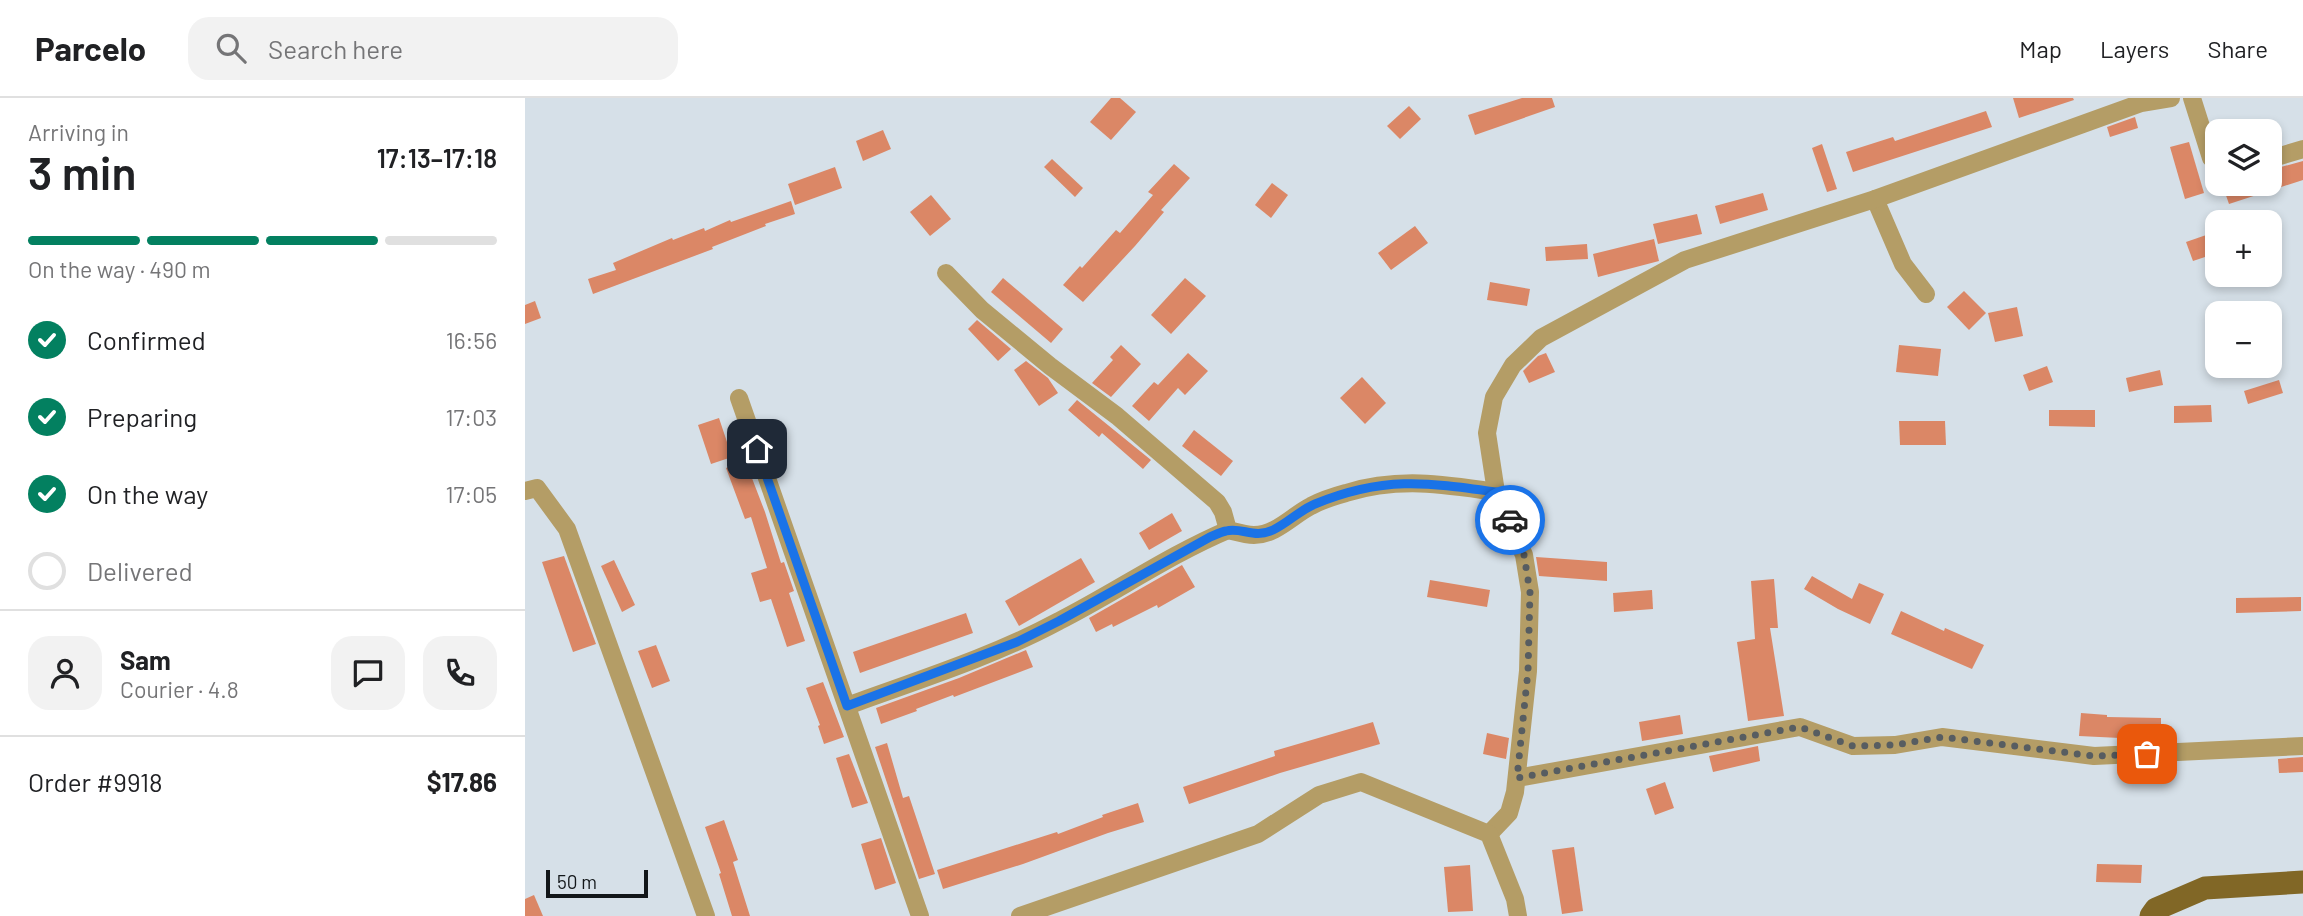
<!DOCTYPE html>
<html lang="en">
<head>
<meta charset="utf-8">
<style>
	:root { --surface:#fff; --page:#f2f2f2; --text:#202124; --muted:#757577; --line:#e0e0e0; --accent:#038060 }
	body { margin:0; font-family:Barlow,sans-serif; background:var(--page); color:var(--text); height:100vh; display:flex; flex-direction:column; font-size:26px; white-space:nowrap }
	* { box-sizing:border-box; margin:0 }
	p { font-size:23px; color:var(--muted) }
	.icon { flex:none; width:38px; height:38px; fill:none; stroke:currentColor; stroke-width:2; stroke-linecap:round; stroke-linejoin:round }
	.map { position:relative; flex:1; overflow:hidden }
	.side { display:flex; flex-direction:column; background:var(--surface); width:525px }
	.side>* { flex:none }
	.buttons { position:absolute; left:1680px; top:21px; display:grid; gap:14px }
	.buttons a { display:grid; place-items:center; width:77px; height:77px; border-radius:14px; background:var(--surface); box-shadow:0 4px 10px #0003; font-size:35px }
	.scale { position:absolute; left:21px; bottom:18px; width:102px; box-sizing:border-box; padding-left:7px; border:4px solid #121619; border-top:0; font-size:19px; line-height:24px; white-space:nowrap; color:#121619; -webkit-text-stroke:5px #d6e0e8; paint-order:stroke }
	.pin { position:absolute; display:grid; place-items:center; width:60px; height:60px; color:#fff; margin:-30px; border-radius:14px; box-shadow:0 4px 10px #0006 }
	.courier { position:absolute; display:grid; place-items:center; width:70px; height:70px; margin:-35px; border:5px solid #1a73e8; border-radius:50%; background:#fff; color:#222; box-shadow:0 2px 9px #0007 }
	.overview em { font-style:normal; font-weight:600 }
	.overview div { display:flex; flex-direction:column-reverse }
	.overview { display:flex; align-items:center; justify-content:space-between; height:119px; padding:0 28px }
	h1 { font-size:46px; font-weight:600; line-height:52px }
	.bar { display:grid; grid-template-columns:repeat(4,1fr); gap:10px 7px; align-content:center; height:84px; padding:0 28px }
	.bar i { height:9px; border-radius:5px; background:var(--line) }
	.bar .on { background:var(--accent) }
	.bar p { grid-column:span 4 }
	.line { display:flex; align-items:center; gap:18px; padding:0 28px; border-top:2px solid var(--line) }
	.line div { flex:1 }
	.round { display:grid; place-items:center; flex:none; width:74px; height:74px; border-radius:21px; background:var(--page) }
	ol { padding:0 28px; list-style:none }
	li { display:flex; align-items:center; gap:21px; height:77px }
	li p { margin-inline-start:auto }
	li .icon { padding:7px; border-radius:50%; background:var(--accent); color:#fff; stroke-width:4 }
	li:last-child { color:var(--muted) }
	li i { width:38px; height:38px; border:4px solid var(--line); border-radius:50% }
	header { display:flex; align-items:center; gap:42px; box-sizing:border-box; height:98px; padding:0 35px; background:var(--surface); border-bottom:2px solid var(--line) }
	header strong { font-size:33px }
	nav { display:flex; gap:38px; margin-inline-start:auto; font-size:24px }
	.search { width:490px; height:63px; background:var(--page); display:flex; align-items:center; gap:18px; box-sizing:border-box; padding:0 24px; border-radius:21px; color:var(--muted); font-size:26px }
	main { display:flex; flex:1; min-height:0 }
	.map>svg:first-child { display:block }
	.building { fill:#db8766 }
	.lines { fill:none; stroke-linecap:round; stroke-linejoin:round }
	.minor { stroke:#b49d66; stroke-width:18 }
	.major { stroke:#816726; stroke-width:23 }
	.done { stroke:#575d61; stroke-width:7; stroke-dasharray:0 12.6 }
	.route { stroke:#1a73e8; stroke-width:9 }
</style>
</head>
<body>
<header>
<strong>Parcelo</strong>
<div class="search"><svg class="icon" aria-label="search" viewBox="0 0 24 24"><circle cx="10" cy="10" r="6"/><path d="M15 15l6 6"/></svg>Search here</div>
<nav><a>Map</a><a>Layers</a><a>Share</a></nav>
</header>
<main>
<section class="side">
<div class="overview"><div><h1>3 min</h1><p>Arriving in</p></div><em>17:13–17:18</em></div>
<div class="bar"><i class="on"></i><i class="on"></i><i class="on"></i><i></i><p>On the way · 490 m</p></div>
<ol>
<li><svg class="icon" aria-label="check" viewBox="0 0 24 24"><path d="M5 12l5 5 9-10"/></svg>Confirmed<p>16:56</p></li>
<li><svg class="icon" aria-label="check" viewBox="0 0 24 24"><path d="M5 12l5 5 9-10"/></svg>Preparing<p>17:03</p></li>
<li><svg class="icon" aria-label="check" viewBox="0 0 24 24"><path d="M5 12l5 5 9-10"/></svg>On the way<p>17:05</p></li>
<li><i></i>Delivered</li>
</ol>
<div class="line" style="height:126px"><a class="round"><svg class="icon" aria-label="person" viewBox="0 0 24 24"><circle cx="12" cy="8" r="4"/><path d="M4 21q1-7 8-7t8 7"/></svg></a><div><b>Sam</b><p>Courier · 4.8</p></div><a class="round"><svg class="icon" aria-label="chat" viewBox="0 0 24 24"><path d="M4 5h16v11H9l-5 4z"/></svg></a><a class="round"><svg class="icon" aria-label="phone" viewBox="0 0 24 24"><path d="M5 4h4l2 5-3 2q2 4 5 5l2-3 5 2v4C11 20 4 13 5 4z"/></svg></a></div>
<div class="line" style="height:91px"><div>Order #9918</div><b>$17.86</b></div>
</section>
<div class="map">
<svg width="1778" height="818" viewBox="0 0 1778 818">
	<rect width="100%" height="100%" fill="#d6e0e8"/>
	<!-- building -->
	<g class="building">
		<polygon points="586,0 595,0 611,14 586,42 565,24"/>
		<polygon points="997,0 1027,0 1030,9 950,37 943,17"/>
		<polygon points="1488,0 1548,0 1549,2 1494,20"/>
		<polygon points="884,8 896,21 875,41 862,28"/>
		<polygon points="1461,13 1467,29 1328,74 1321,54 1368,39 1370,43"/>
		<polygon points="1610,19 1613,30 1585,39 1582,29"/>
		<polygon points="358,32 366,51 338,63 331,43"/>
		<polygon points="1664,44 1679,95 1660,101 1645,49"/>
		<polygon points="1297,46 1312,91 1302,94 1287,50"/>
		<polygon points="527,61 558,90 550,99 519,69"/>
		<polygon points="1778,63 1778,82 1704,106 1697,86 1745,86 1745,72"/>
		<polygon points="649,66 665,80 636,112 639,114 610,148 558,204 538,187 555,168 557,170 591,132 595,135 628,97 623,94"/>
		<polygon points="310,69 317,90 270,107 263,86"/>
		<polygon points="747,85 763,97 746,120 730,107"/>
		<polygon points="1238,95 1243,112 1195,126 1190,108"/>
		<polygon points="406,97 426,121 405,138 385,114"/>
		<polygon points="266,103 270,116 240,126 241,128 187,149 188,151 68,196 63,181 91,172 88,165 147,140 148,142 179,130 180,133 205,122 206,124"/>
		<polygon points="1172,116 1177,136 1133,146 1128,126"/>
		<polygon points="890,128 903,145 866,172 853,155"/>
		<polygon points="1687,135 1692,155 1668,163 1661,144"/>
		<polygon points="1129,141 1134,163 1073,179 1068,156"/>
		<polygon points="1062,146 1063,161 1021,163 1020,149"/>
		<polygon points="478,180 538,231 526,245 466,194"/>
		<polygon points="660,180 681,198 646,236 626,217"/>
		<polygon points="965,184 1005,191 1002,208 962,202"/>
		<polygon points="1439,193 1461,215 1444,232 1422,209"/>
		<polygon points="10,203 16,220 0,226 0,207"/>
		<polygon points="1492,209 1498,238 1470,244 1463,215"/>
		<polygon points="452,222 486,251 473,263 443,231"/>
		<polygon points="596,247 616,266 586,299 567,285 588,262 585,259"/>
		<polygon points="1374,247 1416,251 1413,278 1371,274"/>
		<polygon points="663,255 683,273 660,297 653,290 624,323 607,308 629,284 633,287"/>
		<polygon points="1021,255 1030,274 1004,285 998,273 1013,258"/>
		<polygon points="501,263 523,280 533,295 514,308 489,272"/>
		<polygon points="1522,268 1528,284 1504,293 1498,277"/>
		<polygon points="1635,272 1638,287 1604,294 1601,280"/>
		<polygon points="837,279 861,305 840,326 815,300"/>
		<polygon points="1754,282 1758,295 1723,306 1719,293"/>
		<polygon points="552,302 626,362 618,371 577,335 574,339 543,312"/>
		<polygon points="1686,307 1687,324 1649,325 1649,308"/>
		<polygon points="1524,312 1570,312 1570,329 1524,328"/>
		<polygon points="194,320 207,359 186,366 173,327"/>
		<polygon points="1374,323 1420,323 1421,347 1375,347"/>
		<polygon points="669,332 708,363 696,378 657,348"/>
		<polygon points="220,362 240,414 256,465 259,464 269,493 264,495 280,543 262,549 246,501 235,504 226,475 242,470 226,419 220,421 201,370"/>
		<polygon points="647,415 657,433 624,452 614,435"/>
		<polygon points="39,458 71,546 48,554 17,464"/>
		<polygon points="1011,459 1082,464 1082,483 1014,478"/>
		<polygon points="556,460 570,484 494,528 480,503"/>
		<polygon points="89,462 110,507 97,514 76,468"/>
		<polygon points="657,467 670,489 633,510 632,507 588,529 587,526 571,534 564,520"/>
		<polygon points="1287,478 1327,501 1334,485 1359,496 1345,526 1313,511 1279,491"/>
		<polygon points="1249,481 1253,530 1245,530 1259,618 1223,623 1212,544 1230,541 1226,483"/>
		<polygon points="905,482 965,492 962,509 902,499"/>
		<polygon points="1127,492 1128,511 1089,514 1088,495"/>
		<polygon points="1776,499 1776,513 1711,515 1711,500"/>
		<polygon points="1376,513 1419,533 1420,530 1459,547 1447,571 1366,536"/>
		<polygon points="441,515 448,535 335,575 328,554"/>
		<polygon points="131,547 145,583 127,590 113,553"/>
		<polygon points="501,552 508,569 429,599 428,597 391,611 392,613 356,626 351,610 434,580"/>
		<polygon points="298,584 319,639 299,646 293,628 295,627 281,590"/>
		<polygon points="1556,615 1582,617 1582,619 1636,620 1636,642 1554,638"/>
		<polygon points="1155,617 1158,636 1117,643 1114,624"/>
		<polygon points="848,624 855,646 755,675 664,706 658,689 750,658 749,653"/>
		<polygon points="962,635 984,640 981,661 958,656"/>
		<polygon points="362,645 378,700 384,698 410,776 394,781 350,649"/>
		<polygon points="1233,648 1235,663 1188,674 1184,658"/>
		<polygon points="324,656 343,705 327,710 311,660"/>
		<polygon points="1778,659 1778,674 1754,675 1753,661"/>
		<polygon points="1140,684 1149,710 1130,717 1121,691"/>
		<polygon points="613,705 619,724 583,735 498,766 418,791 412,772 532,734 533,736 578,719 577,717"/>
		<polygon points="199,722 213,762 208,764 225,818 207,818 194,776 196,775 180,729"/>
		<polygon points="356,740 371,785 350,792 336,746"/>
		<polygon points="1049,749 1058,813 1037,816 1027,752"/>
		<polygon points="1572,766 1617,767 1616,785 1571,784"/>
		<polygon points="945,767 948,813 923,814 919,769"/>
		<polygon points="9,797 18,818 0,818 0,801"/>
	</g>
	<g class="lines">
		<!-- minor -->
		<g class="minor">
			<polyline points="1667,0 1686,60 1692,66"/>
			<polyline points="1745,61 1778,51"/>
			<polyline points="1350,101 1378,166 1401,196"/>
			<path d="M 421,175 L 457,212 L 525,268 L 592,318 L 692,404 L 698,414 L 703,432 C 711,434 721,437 729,437 C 751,437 768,417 786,408 C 797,402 810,398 821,395 C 873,379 918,386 971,394"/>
			<polyline points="214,300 395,818"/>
			<polyline points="0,393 12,390 42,431 181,818"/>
			<path d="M 322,608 C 393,582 467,559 534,523 C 591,494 644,457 703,432"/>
			<polyline points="992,680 1275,629 1328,648 1370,647 1417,639 1569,658 1778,648"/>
			<polyline points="964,736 984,715 990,694 1003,573 1005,494 999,457 971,394 962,335 969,299 988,267 1016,240 1160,162 1350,101 1616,5 1646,0"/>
			<polyline points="495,818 733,736 794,697 836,684 964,736 990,801 993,818"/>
		</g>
		<!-- major -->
		<polyline class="major" points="1626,818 1631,811 1680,790 1778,784"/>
	</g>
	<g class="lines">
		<!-- done -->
		<polyline class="done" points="985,422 999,457 1005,494 1003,573 992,680 1275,629 1328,648 1370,647 1417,639 1569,658 1622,656"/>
		<!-- route -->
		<path class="route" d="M 232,351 L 322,608 L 492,544 L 534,523 L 685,439 C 690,437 696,434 701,433 C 717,429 729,441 748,432 C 763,425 775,412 790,406 C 858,378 900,384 971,394 L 985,422"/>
	</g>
</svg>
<div class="buttons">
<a><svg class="icon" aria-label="layers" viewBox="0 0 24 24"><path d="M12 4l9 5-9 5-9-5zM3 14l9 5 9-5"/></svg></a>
<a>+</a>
<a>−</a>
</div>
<div class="scale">50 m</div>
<div class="pin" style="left:1622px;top:656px;background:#ea580c"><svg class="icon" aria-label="bag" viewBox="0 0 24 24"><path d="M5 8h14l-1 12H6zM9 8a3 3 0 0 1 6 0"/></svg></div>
<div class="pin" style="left:232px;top:351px;background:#1f2937"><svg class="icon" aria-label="home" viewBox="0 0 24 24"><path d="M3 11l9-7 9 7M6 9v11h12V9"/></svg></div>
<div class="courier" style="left:985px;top:422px"><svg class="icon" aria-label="car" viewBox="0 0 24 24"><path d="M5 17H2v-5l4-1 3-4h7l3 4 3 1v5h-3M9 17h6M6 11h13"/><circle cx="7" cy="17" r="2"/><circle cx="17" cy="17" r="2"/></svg></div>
</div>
</main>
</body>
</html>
